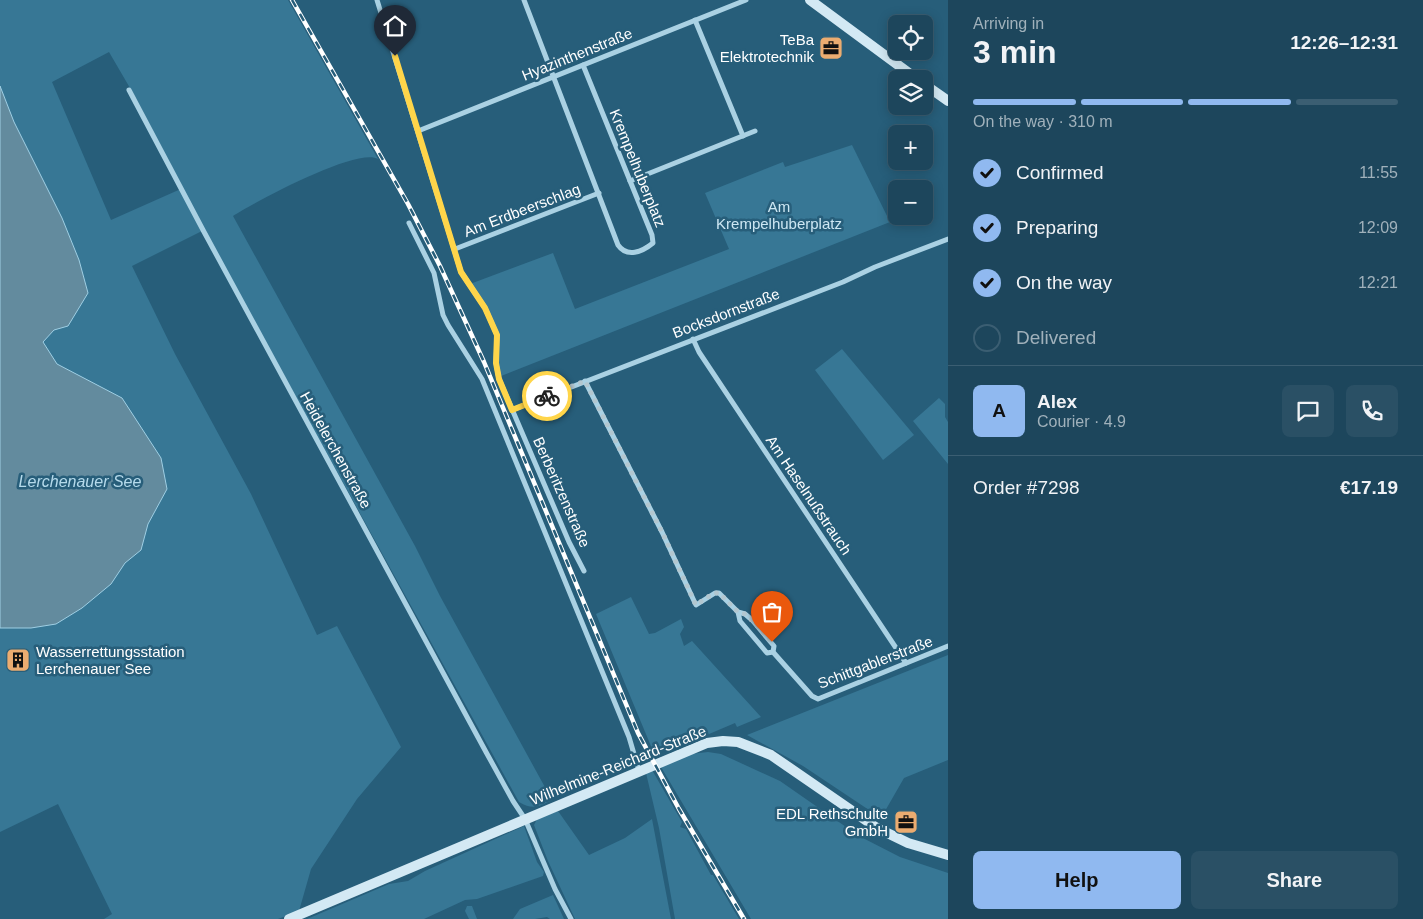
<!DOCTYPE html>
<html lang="en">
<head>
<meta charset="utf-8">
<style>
	:root { --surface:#1d465c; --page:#2a5065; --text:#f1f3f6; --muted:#a0b1bb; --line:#3b5e72; --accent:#90b9f0 }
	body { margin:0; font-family:Helvetica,sans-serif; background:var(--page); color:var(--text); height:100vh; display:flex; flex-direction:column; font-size:19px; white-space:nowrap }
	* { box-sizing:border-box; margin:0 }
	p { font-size:16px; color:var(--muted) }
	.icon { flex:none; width:28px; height:28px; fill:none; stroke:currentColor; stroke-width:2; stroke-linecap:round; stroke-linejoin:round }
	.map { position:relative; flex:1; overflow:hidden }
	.side { display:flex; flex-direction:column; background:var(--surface); width:475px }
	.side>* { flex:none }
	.fabs { position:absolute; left:888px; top:15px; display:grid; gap:10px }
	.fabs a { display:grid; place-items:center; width:45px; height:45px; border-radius:8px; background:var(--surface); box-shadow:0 2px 12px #0003,0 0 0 1px var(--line); font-size:25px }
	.pin { position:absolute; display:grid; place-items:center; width:42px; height:42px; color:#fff; margin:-51px -21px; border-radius:50% 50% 50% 0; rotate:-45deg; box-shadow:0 0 5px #0007 }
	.pin .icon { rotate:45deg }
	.courier { position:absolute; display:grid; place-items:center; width:50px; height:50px; margin:-25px; border:4px solid #ffd54a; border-radius:50%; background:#fff; color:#222; box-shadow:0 1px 6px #0007 }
	.summary em { font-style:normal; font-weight:800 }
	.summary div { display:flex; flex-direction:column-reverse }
	.summary { display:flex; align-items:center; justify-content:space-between; height:85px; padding:0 25px }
	h1 { font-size:32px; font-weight:800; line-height:38px }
	.bar { display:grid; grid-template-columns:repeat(4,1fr); gap:8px 5px; align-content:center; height:60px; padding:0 25px }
	.bar i { height:6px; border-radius:4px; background:var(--line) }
	.bar .current { background:var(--accent) }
	.bar p { grid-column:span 4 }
	.line { display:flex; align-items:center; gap:12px; padding:0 25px; border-top:1px solid var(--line) }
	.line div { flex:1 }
	.round { display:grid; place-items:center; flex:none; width:52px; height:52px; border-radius:8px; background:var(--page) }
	ol { padding:0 25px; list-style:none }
	li { display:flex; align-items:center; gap:15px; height:55px }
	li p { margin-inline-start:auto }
	li .icon { padding:5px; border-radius:50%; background:var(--accent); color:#111; stroke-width:4 }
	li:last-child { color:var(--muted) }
	li i { width:28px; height:28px; border:2px solid var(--line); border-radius:50% }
	.primary-button { display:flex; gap:10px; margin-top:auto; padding:10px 25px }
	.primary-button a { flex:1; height:58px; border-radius:8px; background:var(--accent); color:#111; font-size:20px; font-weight:800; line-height:58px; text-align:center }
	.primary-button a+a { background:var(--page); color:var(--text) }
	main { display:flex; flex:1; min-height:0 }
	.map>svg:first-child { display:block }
	.green { fill:#377795; fill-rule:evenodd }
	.water { fill:#638b9e; stroke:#9fcfe4 }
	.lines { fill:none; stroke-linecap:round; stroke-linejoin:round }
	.street { stroke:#aad1e3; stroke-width:5 }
	.secondary { stroke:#d3e9f4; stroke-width:10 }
	.rail-casing { stroke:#fff; stroke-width:4.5 }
	.rail { stroke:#275e7a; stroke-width:2.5; stroke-dasharray:8; stroke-linecap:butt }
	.done { stroke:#b3c7d0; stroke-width:5; stroke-dasharray:0 9 }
	.route { stroke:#ffd54a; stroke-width:6 }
	.labels { text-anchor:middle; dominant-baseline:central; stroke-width:5; stroke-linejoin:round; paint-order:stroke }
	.poi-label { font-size:15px; fill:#fff; stroke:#275e7a; text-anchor:end }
	.street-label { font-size:15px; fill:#fff; stroke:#275e7a }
	.park-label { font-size:15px; fill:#cde7f3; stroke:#275e7a }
	.water-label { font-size:16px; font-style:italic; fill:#b5daeb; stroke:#275e7a }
</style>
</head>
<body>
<main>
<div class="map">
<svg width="948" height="919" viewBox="0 0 948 919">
	<rect width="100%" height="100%" fill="#275e7a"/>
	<!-- green -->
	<g class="green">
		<path d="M 0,0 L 288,0 L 378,159 C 357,147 255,202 233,216 L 415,546 L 440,596 L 552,800 C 538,807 533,810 519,802 L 204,230 L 132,266 L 175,354 L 251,494 L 317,635 L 337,626 L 401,747 L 357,799 L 311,869 L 299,911 L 278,919 L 104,919 L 112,914 L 58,804 L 0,832 ZM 109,52 L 137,100 L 183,188 L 111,220 L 52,82 Z"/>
		<path d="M 852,145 L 890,222 L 496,378 C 496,339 499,314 470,284 L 553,253 L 575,309 L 729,249 L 705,193 L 783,162 L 785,167 Z"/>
		<polygon points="842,349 914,435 883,460 815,370"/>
		<polygon points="939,398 945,404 945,417 948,422 948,464 913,421"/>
		<polygon points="631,597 649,634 655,633 681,619 684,627 680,634 684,646 692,641 761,717 737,727 735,723 669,751 667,745 653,751 596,614"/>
		<polygon points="948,655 948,760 904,778 881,818 803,766 747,735"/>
		<polygon points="708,752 721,754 780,781 859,836 900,857 948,873 948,919 751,919 661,767 690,754"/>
		<polygon points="652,770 682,822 680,827 686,829 711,875 713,875 739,919 675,919 659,828 646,773"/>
		<polygon points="558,811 589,855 625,838 652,819 671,919 575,919 548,861 534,825 537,819"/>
		<polygon points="524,826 537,862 544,872 543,876 477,899 465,900 424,919 307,919 389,884 408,881 425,871"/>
		<polygon points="553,895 564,919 550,919 547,917 535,919 513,919 520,909"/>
		<polygon points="467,906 472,906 477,919 469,919 465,911"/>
	</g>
	<!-- water -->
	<polygon class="water" points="0,86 14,122 62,218 79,260 88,293 68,326 54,330 43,342 57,364 122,398 161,458 167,489 148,524 141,550 125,563 111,584 82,608 56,624 31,628 0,628"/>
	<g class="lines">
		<!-- street -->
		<g class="street">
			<polyline points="377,0 461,272 485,308 497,335 496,363 499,379 569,542 584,571"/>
			<path d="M 524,0 L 618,245 C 627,258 642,252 653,243 L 652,235 L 583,65"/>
			<polyline points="695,20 743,136"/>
			<polyline points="129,90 203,230 486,752 513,801 525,819 555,889 571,919"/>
			<polyline points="418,131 746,0"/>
			<polyline points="630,181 755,131"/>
			<polyline points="409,223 434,273 443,315 448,325 482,379 629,737 639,771"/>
			<polyline points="455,249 599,193"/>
			<polyline points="693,339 699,352 906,663"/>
			<polyline points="585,381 662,532 695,603 696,605 715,593 719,593 738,612 745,614 752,620 774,646 773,652 812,696 818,699 948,646"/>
			<polyline points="512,410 843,282 875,267 948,239"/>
			<polyline points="738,612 740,621 767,653 773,652"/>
		</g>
		<!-- secondary -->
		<g class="secondary">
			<polyline points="810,0 917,79"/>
			<polyline points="924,84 948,101"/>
			<polyline points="289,919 707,743 723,741 738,742 771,755 877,828 908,843 948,855"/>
		</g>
		<!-- rail casing -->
		<g class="rail-casing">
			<polyline id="rail" points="292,0 408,204 440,266 484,362 638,733 679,809 744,919"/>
		</g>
		<!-- rail -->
		<use href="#rail" class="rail"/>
	</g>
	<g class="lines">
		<!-- done -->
		<polyline class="done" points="547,396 585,381 662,532 695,603 696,605 714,593 719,593 738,612 745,614 752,620 772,642"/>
		<!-- route -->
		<polyline class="route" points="395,56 461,272 485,308 497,335 496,363 499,379 512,410 547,396"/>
	</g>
	<!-- icons -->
	<defs>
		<g id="office-square" transform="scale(1.25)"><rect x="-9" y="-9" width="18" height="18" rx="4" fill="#ebac70" stroke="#275e7a"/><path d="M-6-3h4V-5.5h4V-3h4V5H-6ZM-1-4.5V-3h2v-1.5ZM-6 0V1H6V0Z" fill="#111"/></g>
		<g id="building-square" transform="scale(1.25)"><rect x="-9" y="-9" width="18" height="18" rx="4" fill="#ebac70" stroke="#275e7a"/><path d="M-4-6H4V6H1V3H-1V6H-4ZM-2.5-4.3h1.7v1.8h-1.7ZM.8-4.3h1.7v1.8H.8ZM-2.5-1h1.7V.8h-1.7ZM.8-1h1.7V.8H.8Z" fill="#111"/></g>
	</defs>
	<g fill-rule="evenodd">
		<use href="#office-square" x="831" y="48"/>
		<use href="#building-square" x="18" y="660"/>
		<use href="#office-square" x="906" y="822"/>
	</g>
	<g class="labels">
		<!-- poi labels -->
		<g class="poi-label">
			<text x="814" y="39">TeBa<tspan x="814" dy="17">Elektrotechnik</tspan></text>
			<text x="36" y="651" text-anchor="start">Wasserrettungsstation<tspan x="36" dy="17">Lerchenauer See</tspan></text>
			<text x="888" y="813">EDL Rethschulte<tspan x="888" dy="17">GmbH</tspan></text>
		</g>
		<!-- street labels -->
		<g class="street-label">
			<text transform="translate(577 54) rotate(-22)">Hyazinthenstraße</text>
			<text transform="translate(638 168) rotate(68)">Krempelhuberplatz</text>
			<text transform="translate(522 210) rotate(-21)">Am Erdbeerschlag</text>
			<text transform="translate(726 313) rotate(-21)">Bocksdornstraße</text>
			<text transform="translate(336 450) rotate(61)">Heidelerchenstraße</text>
			<text transform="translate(562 492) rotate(66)">Berberitzenstraße</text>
			<text transform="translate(809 495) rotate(56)">Am Haselnußstrauch</text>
			<text transform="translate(875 662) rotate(-21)">Schittgablerstraße</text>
			<text transform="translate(618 765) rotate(-22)">Wilhelmine-Reichard-Straße</text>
		</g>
		<!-- park labels -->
		<g class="park-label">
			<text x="779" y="206">Am<tspan x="779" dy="17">Krempelhuberplatz</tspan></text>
		</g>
		<!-- water labels -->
		<g class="water-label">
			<text x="80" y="481">Lerchenauer See</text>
		</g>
	</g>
</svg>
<div class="fabs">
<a><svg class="icon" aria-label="locate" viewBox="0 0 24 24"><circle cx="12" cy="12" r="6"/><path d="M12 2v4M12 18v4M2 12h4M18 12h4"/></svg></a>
<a><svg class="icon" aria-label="layers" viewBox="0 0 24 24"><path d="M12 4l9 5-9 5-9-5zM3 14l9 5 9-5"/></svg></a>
<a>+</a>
<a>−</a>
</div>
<div class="pin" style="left:772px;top:642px;background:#ea580c"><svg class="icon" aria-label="bag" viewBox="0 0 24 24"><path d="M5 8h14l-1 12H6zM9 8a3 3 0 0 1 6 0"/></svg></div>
<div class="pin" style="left:395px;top:56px;background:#1f2937"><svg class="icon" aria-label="home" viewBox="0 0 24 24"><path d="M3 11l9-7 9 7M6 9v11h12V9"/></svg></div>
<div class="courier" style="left:547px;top:396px"><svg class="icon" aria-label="bike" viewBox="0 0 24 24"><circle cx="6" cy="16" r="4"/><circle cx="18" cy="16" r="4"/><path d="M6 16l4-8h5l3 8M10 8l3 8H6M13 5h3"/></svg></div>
</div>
<section class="side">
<div class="summary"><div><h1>3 min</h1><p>Arriving in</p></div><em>12:26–12:31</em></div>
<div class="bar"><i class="current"></i><i class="current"></i><i class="current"></i><i></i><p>On the way · 310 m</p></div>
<ol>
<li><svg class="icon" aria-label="check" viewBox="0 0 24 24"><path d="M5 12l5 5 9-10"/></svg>Confirmed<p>11:55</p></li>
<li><svg class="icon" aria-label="check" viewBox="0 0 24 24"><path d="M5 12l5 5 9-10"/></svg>Preparing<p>12:09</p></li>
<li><svg class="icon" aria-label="check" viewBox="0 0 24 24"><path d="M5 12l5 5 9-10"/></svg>On the way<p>12:21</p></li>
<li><i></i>Delivered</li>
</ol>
<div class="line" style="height:90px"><b class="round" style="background:var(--accent);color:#111">A</b><div><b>Alex</b><p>Courier · 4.9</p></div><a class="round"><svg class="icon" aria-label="chat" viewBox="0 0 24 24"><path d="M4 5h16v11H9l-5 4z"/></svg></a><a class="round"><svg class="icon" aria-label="phone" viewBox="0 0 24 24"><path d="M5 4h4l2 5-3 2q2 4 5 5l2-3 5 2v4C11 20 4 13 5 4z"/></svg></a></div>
<div class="line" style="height:65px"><div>Order #7298</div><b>€17.19</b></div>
<div class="primary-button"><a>Help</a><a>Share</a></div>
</section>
</main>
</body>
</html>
